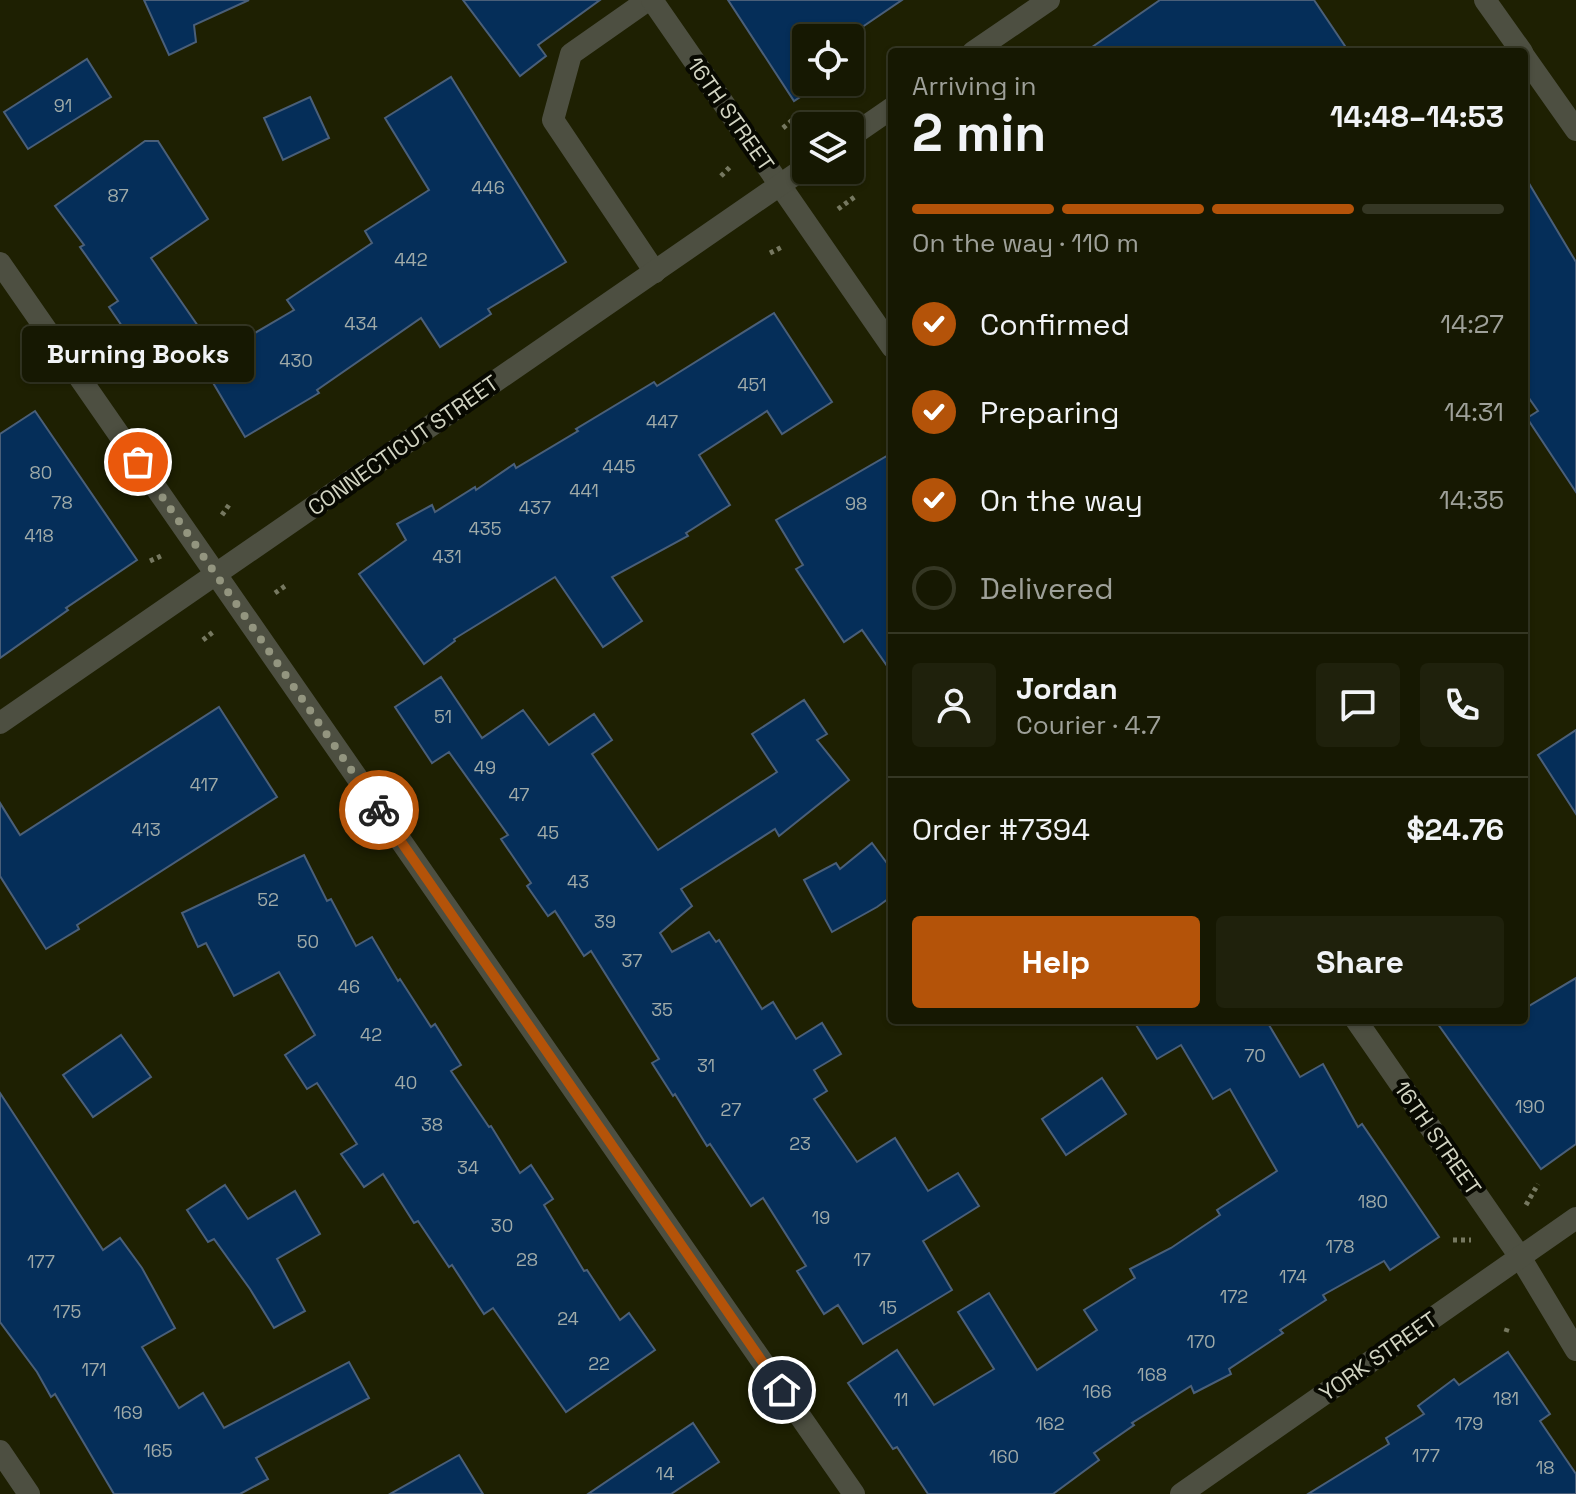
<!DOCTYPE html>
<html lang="en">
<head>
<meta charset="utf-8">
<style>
	:root { --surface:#161802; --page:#1f210c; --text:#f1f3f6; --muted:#9ea099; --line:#353724; --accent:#b45309 }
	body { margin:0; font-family:"Space Grotesk",sans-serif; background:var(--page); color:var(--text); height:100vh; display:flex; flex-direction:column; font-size:30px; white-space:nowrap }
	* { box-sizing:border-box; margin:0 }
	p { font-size:26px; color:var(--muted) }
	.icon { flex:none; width:44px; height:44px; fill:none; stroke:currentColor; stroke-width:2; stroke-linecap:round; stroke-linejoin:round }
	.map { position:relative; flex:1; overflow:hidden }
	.panel { position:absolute; left:888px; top:48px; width:640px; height:976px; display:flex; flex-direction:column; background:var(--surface); border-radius:8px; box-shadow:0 2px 6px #0004,0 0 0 2px var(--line) }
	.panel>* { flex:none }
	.tools { position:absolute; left:792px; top:24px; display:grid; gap:16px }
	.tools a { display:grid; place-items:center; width:72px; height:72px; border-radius:8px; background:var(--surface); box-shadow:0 2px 6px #0004,0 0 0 2px var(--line); font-size:40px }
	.pin { position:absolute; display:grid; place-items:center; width:68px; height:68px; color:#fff; margin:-34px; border:4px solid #fff; border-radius:50%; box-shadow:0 2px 8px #0007 }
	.courier { position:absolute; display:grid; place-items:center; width:80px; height:80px; margin:-40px; border:6px solid #b45309; border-radius:50%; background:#fff; color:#222; box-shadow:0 2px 10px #0007 }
	.bubble { position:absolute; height:56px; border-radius:8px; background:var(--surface); box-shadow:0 2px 6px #0004,0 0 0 2px var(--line); font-size:26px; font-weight:600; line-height:56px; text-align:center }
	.head em { font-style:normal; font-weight:600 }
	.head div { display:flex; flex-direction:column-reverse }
	.head { display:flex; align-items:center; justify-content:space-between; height:136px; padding:0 24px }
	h1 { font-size:52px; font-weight:600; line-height:60px }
	.bar { display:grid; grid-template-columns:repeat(4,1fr); gap:12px 8px; align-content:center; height:96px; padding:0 24px }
	.bar i { height:10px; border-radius:6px; background:var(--line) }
	.bar .active { background:var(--accent) }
	.bar p { grid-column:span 4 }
	.line { display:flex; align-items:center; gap:20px; padding:0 24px; border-top:2px solid var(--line) }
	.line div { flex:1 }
	.round { display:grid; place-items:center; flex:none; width:84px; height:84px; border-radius:8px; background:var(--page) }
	ol { padding:0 24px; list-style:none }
	li { display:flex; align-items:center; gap:24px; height:88px }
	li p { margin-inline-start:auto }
	li .icon { padding:8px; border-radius:50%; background:var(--accent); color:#fff; stroke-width:4 }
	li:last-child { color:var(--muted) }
	li i { width:44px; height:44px; border:4px solid var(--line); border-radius:50% }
	.cta { display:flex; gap:16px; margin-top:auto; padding:16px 24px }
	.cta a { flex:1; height:92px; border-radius:8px; background:var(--accent); color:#fff; font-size:32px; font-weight:600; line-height:92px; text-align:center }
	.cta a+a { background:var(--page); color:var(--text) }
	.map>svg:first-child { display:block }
	.building { fill:#052e59; stroke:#4a5f79; stroke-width:2 }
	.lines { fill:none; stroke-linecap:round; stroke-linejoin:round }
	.path { stroke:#767860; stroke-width:5; stroke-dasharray:4 4; stroke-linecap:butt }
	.service { stroke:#4d4f41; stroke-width:22 }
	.minor { stroke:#4d4f41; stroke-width:22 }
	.done { stroke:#93957f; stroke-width:8; stroke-dasharray:0 14.4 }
	.route { stroke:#b45309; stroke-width:10 }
	.labels { text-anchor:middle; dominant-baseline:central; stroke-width:8; stroke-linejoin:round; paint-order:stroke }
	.number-label { font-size:18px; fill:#9faaa8 }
	.street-label { font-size:22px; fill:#d2d4c2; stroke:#080901 }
</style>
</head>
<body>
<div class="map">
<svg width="1576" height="1494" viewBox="0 0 1576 1494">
	<rect width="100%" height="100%" fill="#1e2002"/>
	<!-- building -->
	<g class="building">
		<polygon points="144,0 249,0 194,25 196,42 169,55"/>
		<polygon points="463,0 600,0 538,45 546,56 520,76"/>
		<polygon points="728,0 902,0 852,34 863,56 850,64 850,38 806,38 806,82 823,82 794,101"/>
		<polygon points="1160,0 1314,0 1349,52 1085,52"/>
		<polygon points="87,59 111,97 28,149 4,112"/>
		<polygon points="451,77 566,262 488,309 491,314 440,347 421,318 317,390 319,393 245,437 202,364 294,310 287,300 372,243 365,231 429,190 385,118"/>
		<polygon points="310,97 329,138 283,160 264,118"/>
		<polygon points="145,141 158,141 208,219 151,258 198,326 146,361 109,307 118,301 80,247 84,245 55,206"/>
		<polygon points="1524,175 1576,262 1576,492 1527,418 1538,411 1524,391"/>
		<polygon points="774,313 832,402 782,434 767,411 699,455 730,505 686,533 688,536 612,577 642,621 603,647 555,577 454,639 455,641 424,664 359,574 406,540 397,524 432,505 435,512 475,487 476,490 514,464 516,468 578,431 576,429 654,382 657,386"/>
		<polygon points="35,411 137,560 66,608 68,610 0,658 0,434"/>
		<polygon points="892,453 892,673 862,630 844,642 796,569 803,565 776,520"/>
		<polygon points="441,677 482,738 523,710 549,745 594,714 612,740 592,754 658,850 777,772 752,734 804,700 827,734 817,740 849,780 779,836 775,829 681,889 692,906 660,933 672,952 709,932 716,942 719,940 762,1009 773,1002 796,1039 822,1023 841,1054 814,1070 827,1091 814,1099 857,1162 895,1138 928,1191 958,1173 979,1206 923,1241 952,1290 863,1344 838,1305 824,1314 797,1271 806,1266 763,1198 751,1206 710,1144 707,1146 675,1094 673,1096 652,1063 659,1059 591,951 584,956 555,911 548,916 527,886 531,883 501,839 508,835 449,752 432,763 395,707"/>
		<polygon points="219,707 277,797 77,925 79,929 46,949 0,876 0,803 20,835"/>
		<polygon points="1576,730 1576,814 1538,755"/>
		<polygon points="872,843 892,870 892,896 877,907 832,932 804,880 836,863 840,869"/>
		<polygon points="304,855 327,901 331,899 356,946 372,937 398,981 400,979 431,1027 435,1024 461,1065 451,1071 489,1127 491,1126 520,1173 531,1165 553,1199 544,1205 584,1271 587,1270 620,1320 629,1313 655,1350 566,1412 493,1308 484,1314 452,1265 449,1267 418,1221 414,1223 383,1174 364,1187 341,1154 357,1144 317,1083 307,1089 285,1055 315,1035 279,972 234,996 206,943 198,947 182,913"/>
		<polygon points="1576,978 1576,1144 1541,1169 1435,1020 1524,1020 1524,1009"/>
		<polygon points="1133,1020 1266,1020 1300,1077 1323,1064 1358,1127 1362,1124 1439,1237 1390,1270 1384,1261 1323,1295 1326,1300 1280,1330 1283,1333 1229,1369 1231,1374 1194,1393 1191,1386 1132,1423 1134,1425 1094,1453 1099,1460 1053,1494 928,1494 897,1447 893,1449 848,1383 897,1350 934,1405 994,1369 958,1312 989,1293 1037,1370 1097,1330 1084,1310 1135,1278 1130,1269 1171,1248 1220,1215 1217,1210 1277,1171 1230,1089 1213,1099 1181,1045 1157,1059"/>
		<polygon points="121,1035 151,1077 93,1117 63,1075"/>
		<polygon points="1102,1078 1126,1114 1066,1155 1042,1119"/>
		<polygon points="0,1093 103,1250 120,1238 142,1268 175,1328 142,1347 179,1408 203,1393 224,1428 349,1362 369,1398 256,1458 268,1479 240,1494 114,1494 55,1394 51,1397 37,1372 0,1322"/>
		<polygon points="225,1185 248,1219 295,1191 320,1234 277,1259 305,1311 274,1328 250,1289 214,1239 208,1242 187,1210"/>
		<polygon points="1508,1352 1550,1414 1540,1421 1576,1474 1576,1494 1308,1494 1389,1444 1386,1438 1424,1414 1418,1406 1454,1379 1459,1385"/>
		<polygon points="693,1423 719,1462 671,1494 588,1494"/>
		<polygon points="459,1455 483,1494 390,1494"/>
	</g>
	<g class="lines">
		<!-- path -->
		<g class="path">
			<polyline points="783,128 797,116"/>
			<polyline points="721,176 731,166"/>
			<polyline points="838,209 856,196"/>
			<polyline points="770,253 784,246"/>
			<polyline points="222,515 231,502"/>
			<polyline points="150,561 163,555"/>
			<polyline points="275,593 288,584"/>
			<polyline points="203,640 213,632"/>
			<polyline points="1526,1205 1538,1184"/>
			<polyline points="1453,1240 1471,1240"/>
			<polyline points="1506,1332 1508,1326"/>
		</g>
		<!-- service -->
		<polyline class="service" points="648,0 571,54 553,120 655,272"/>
		<!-- minor -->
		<g class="minor">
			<polyline points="652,0 892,347"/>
			<polyline points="1485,0 1522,52"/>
			<polyline points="973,52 1049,0"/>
			<polyline points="1524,56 1576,130"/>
			<polyline points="850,137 892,108"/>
			<polyline points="0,263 854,1494"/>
			<polyline points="0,723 806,167"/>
			<polyline points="1356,1020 1520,1257 1576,1350"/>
			<polyline points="0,1451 29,1494"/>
			<polyline points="1181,1494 1576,1218"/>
		</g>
	</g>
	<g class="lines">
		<!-- done -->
		<polyline class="done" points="138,462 379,810"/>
		<!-- route -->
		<polyline class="route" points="379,810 782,1390"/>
	</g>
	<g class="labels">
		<!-- number labels -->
		<g class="number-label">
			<text x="63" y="105">91</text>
			<text x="488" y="187">446</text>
			<text x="118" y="195">87</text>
			<text x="411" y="259">442</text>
			<text x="361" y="323">434</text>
			<text x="296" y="360">430</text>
			<text x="752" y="384">451</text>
			<text x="662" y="421">447</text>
			<text x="619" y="466">445</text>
			<text x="41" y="472">80</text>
			<text x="584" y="490">441</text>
			<text x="62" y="502">78</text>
			<text x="856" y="503">98</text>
			<text x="535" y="507">437</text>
			<text x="485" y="528">435</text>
			<text x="39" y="535">418</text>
			<text x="447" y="556">431</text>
			<text x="443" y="716">51</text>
			<text x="485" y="767">49</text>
			<text x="204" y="784">417</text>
			<text x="519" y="794">47</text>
			<text x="146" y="829">413</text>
			<text x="548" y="832">45</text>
			<text x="578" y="881">43</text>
			<text x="268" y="899">52</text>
			<text x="605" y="921">39</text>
			<text x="308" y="941">50</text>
			<text x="632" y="960">37</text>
			<text x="349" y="986">46</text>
			<text x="662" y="1009">35</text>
			<text x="371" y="1034">42</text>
			<text x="1255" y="1055">70</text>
			<text x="706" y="1065">31</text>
			<text x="406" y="1082">40</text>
			<text x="1530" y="1106">190</text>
			<text x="731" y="1109">27</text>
			<text x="432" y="1124">38</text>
			<text x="800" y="1143">23</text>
			<text x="468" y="1167">34</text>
			<text x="1373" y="1201">180</text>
			<text x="821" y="1217">19</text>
			<text x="502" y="1225">30</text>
			<text x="1340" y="1246">178</text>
			<text x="527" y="1259">28</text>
			<text x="862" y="1259">17</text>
			<text x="41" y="1261">177</text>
			<text x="1293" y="1276">174</text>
			<text x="1234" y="1296">172</text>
			<text x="888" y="1307">15</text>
			<text x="67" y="1311">175</text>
			<text x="568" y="1318">24</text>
			<text x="1201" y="1341">170</text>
			<text x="599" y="1363">22</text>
			<text x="94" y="1369">171</text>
			<text x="1152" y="1374">168</text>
			<text x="1097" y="1391">166</text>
			<text x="1506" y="1398">181</text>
			<text x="901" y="1399">11</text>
			<text x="128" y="1412">169</text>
			<text x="1050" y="1423">162</text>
			<text x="1469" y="1423">179</text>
			<text x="158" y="1450">165</text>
			<text x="1426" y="1455">177</text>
			<text x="1004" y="1456">160</text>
			<text x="1545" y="1467">18</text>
			<text x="665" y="1473">14</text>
		</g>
		<!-- street labels -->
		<g class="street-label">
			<text transform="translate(731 114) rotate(55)">16TH STREET</text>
			<text transform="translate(403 445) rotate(-35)">CONNECTICUT STREET</text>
			<text transform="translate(1438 1138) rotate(55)">16TH STREET</text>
			<text transform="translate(1378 1356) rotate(-35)">YORK STREET</text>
		</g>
	</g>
</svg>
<div class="tools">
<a><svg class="icon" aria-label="locate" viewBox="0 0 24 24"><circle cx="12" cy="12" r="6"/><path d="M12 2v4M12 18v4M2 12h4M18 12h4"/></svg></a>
<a><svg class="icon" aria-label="layers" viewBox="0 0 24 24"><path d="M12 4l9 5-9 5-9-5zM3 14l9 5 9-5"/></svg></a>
</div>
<div class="pin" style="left:138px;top:462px;background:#ea580c"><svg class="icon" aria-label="bag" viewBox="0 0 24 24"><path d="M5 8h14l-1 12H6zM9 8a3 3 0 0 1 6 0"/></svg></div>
<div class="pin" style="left:782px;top:1390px;background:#1f2937"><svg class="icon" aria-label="home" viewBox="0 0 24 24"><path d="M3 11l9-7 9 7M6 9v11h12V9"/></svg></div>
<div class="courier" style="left:379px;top:810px"><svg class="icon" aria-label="bike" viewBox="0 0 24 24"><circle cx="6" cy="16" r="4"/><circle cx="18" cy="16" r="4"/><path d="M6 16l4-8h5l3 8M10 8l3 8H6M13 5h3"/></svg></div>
<div class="bubble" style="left:22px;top:326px;width:232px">Burning Books</div>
<section class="panel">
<div class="head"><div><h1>2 min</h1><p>Arriving in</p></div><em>14:48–14:53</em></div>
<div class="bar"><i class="active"></i><i class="active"></i><i class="active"></i><i></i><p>On the way · 110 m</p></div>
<ol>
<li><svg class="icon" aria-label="check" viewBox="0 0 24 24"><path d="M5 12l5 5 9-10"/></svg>Confirmed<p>14:27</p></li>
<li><svg class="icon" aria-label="check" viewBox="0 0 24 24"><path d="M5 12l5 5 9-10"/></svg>Preparing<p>14:31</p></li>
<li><svg class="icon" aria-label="check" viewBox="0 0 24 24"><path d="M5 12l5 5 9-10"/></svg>On the way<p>14:35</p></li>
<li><i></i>Delivered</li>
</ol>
<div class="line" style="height:144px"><a class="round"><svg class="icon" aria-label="person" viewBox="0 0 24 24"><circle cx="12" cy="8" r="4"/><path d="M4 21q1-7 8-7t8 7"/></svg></a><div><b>Jordan</b><p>Courier · 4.7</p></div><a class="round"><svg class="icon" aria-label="chat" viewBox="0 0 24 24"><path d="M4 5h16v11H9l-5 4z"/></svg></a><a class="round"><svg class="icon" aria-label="phone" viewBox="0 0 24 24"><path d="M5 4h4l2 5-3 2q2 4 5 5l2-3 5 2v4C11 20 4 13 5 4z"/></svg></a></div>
<div class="line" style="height:104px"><div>Order #7394</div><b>$24.76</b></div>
<div class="cta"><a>Help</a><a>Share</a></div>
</section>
</div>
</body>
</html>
